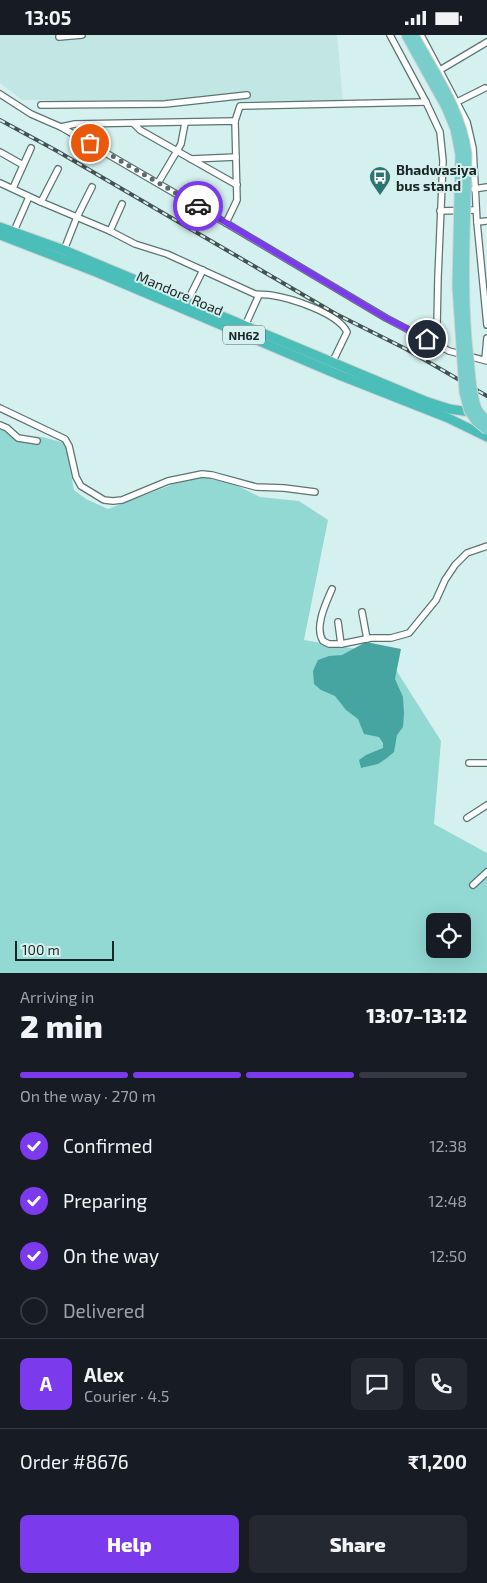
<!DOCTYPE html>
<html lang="en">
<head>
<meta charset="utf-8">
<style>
	:root { --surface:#171b24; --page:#242831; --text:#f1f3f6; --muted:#9ea1a6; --line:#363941; --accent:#7c3aed }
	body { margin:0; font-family:"Exo 2",sans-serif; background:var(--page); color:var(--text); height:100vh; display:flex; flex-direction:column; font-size:19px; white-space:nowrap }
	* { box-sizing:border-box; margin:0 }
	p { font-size:16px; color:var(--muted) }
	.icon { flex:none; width:28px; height:28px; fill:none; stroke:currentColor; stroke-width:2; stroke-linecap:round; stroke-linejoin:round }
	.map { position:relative; height:938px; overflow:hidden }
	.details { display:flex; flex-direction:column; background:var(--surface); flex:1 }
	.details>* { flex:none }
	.buttons { position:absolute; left:426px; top:878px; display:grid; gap:10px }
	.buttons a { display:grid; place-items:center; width:45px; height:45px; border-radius:8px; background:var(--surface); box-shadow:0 5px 20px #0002; font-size:25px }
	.scale { position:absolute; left:15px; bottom:12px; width:99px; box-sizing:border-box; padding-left:5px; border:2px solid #1b2525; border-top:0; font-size:14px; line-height:18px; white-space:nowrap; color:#1b2525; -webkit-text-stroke:4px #d5f1ef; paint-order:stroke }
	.pin { position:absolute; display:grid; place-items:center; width:42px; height:42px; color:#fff; margin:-21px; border:2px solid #fff; border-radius:50%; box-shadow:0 1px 5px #0007 }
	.courier { position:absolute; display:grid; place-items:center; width:50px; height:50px; margin:-25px; border:4px solid #7c3aed; border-radius:50%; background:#fff; color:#222; box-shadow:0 1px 6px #0007 }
	.overview em { font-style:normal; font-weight:800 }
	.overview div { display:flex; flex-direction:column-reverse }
	.overview { display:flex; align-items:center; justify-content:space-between; height:85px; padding:0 20px }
	h1 { font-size:32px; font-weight:800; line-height:38px }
	.bar { display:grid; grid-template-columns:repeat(4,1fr); gap:8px 5px; align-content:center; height:60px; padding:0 20px }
	.bar i { height:6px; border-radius:4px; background:var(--line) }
	.bar .selected { background:var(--accent) }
	.bar p { grid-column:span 4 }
	.line { display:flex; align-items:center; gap:12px; padding:0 20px; border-top:1px solid var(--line) }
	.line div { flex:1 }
	.round { display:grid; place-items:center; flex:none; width:52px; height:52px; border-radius:8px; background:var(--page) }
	ol { padding:0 20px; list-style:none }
	li { display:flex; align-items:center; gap:15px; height:55px }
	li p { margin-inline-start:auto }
	li .icon { padding:5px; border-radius:50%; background:var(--accent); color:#fff; stroke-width:4 }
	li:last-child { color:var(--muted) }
	li i { width:28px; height:28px; border:2px solid var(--line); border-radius:50% }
	.primary-button { display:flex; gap:10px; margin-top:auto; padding:10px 20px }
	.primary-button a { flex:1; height:58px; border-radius:8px; background:var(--accent); color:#fff; font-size:20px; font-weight:800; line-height:58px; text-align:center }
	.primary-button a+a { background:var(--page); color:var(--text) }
	.status { display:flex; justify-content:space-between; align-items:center; height:35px; padding:0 25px; background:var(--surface); direction:ltr }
	.status svg { height:14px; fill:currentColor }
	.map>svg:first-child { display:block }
	.built { fill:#c1e6e3 }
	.green { fill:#92d8d3; fill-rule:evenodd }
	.water { fill:#47a5a1 }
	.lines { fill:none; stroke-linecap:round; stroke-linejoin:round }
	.minor-casing { stroke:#5c7473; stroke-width:8 }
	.trunk-casing { stroke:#d1d3d3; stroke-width:11 }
	.minor { stroke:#fff; stroke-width:5.5 }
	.trunk { stroke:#4cbeba; stroke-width:9 }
	.rail-casing { stroke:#445251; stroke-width:4 }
	.rail { stroke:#d5f1ef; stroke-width:2; stroke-dasharray:5.5; stroke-linecap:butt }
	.primary-bridge-casing { stroke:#d1d3d3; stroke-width:11; stroke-linecap:butt }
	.primary-bridge { stroke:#79cecb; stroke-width:9 }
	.done { stroke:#5c6c6c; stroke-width:5; stroke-dasharray:0 9 }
	.route { stroke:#7c3aed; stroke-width:6 }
	.labels { text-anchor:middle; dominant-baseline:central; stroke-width:4; stroke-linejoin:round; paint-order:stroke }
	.shield { fill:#d5f1ef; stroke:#536262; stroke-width:1 }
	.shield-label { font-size:12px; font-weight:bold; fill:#1b2525 }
	.poi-label { font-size:14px; font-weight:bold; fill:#1b2525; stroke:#d5f1ef; text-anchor:start }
	.street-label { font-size:14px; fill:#1b2525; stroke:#d5f1ef }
</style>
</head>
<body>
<div class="status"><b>13:05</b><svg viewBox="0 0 49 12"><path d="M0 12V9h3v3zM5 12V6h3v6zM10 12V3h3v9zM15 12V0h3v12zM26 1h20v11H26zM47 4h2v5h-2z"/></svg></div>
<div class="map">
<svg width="487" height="938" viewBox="0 0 487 938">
	<rect width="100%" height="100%" fill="#d5f1ef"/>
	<!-- built -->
	<polygon class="built" points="0,0 337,0 343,67 22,65 0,48"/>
	<!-- green -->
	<path class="green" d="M 2,387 L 24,402 L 42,402 L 65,408 L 74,455 L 86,464 L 108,474 L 195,441 L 232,448 L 260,462 L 299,466 L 328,485 L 304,605 L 386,619 L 441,706 L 434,789 L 487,818 L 487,938 L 0,938 L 0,388 ZM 435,886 L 462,886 L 462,914 L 435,914 Z"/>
	<!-- water -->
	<polygon class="water" points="366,607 401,614 395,644 403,662 404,679 403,692 397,700 394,717 387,723 378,729 361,733 359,725 366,720 383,713 383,708 379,702 364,699 358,684 346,675 335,661 321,655 314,649 313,636 318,625 329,621 342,620"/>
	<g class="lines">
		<!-- minor casing -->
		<g class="minor-casing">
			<g id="minor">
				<polyline points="390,0 426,67 440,97 443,126 438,242 437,290 441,311"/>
				<polyline points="421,0 467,87 473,113 477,187 487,290"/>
				<polyline points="59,2 82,0"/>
				<polyline points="440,35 487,7"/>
				<polyline points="0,59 31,79 47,86 61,92 75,89 235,86 237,165 226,188 386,283 449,316 487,326"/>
				<polyline points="457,67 485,53"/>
				<polyline points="41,70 165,69 247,60"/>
				<polyline points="235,86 240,71 426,67"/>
				<polyline points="185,88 181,109 177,116 237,150"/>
				<polyline points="134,89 140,95 177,116 158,148"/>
				<polyline points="61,92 226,188"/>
				<polyline points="0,117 23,130"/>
				<polyline points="191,124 236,122"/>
				<path d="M 0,148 L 41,167 L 110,196 L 135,209 L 167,219 L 255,259 C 260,260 265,259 270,260 C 291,263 338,278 347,297 L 332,328"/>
				<polyline points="13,153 31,113"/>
				<polyline points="474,154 487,152"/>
				<polyline points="41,167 58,134"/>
				<polyline points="440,176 476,175"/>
				<polyline points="477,187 487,186"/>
				<polyline points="14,196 29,162"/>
				<polyline points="110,196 122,169"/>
				<polyline points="64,215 77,182 92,152"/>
				<polyline points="187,267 203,235"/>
				<polyline points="245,291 259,260"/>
				<polyline points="485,325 487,303"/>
				<polyline points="0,373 65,404 69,411 76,442 81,451 104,465 113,466 122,465 168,446 202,439 212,440 256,452 284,453 315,457"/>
				<polyline points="0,390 7,393 18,403 37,406"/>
				<path d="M 332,554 C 326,568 314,592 323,606 L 329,609 L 341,609 L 371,603 L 391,603 L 409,598 L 436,565 L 445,545 L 455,530 L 467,518 L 487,511"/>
				<polyline points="362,577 367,604"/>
				<polyline points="338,587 341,609"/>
				<polyline points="469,728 487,728"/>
				<polyline points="467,783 487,770"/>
				<polyline points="473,850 487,837"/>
			</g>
		</g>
		<!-- trunk casing -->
		<g class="trunk-casing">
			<g id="trunk">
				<polyline points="0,192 64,215 425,366 450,374 476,378"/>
				<polyline points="0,200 96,237 339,340 448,383 487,402"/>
			</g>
		</g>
		<!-- minor -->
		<use href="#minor" class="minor"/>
		<!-- trunk -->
		<use href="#trunk" class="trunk"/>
		<!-- rail casing -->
		<g class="rail-casing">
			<polyline id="rail" points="0,85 57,116 336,279 406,314 487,361"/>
		</g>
		<!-- rail -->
		<use href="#rail" class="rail"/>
		<!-- primary-bridge casing -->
		<g class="primary-bridge-casing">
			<g id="primary-bridge">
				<polyline points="406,0 446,72 455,94 460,119 457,251 464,357 469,376 476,386 487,395"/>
				<path d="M 414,0 C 435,39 461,74 467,119 C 466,188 461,257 469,325 C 471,341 471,359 477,374 C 480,379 483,382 487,386"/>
			</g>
		</g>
		<!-- primary-bridge -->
		<use href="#primary-bridge" class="primary-bridge"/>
	</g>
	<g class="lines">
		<!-- done -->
		<polyline class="done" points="90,108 198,171"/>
		<!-- route -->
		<polyline class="route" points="198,171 386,283 427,304"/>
	</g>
	<!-- icons -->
	<defs>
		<g id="bus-pin" transform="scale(1.125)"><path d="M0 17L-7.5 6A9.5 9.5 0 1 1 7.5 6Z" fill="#2b7572" stroke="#d5f1ef"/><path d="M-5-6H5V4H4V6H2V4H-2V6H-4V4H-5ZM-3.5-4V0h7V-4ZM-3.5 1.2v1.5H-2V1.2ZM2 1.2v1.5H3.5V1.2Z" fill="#fff"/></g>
	</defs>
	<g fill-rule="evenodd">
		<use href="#bus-pin" x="380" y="142"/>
	</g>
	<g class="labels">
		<!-- shield labels -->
		<rect class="shield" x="223" y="290.5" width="42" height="19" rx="4"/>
		<g class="shield-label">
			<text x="244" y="300">NH62</text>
		</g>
		<!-- poi labels -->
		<g class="poi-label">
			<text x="396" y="134">Bhadwasiya<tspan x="396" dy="16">bus stand</tspan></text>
		</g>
		<!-- street labels -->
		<g class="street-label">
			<text transform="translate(180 258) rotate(23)">Mandore Road</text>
		</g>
	</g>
</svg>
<div class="buttons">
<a><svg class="icon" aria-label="locate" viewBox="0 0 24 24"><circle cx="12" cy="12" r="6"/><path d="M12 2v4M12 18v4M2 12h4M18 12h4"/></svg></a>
</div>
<div class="scale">100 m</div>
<div class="pin" style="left:90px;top:108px;background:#ea580c"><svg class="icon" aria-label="bag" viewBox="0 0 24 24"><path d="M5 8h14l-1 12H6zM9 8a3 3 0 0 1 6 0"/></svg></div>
<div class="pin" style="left:427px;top:304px;background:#1f2937"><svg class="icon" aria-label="home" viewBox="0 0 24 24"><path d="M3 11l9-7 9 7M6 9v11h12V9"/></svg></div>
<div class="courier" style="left:198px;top:171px"><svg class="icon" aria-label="car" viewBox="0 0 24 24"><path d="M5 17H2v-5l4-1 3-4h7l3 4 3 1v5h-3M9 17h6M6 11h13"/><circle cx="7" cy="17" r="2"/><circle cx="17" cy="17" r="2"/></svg></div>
</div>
<section class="details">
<div class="overview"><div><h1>2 min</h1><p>Arriving in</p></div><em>13:07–13:12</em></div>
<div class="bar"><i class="selected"></i><i class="selected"></i><i class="selected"></i><i></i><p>On the way · 270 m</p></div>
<ol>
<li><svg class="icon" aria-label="check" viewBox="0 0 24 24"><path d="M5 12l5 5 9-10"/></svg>Confirmed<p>12:38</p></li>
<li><svg class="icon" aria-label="check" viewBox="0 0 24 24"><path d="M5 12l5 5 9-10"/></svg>Preparing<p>12:48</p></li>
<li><svg class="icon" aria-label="check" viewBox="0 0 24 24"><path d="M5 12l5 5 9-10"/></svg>On the way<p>12:50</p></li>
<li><i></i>Delivered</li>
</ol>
<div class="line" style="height:90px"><b class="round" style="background:var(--accent);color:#fff">A</b><div><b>Alex</b><p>Courier · 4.5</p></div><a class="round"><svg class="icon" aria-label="chat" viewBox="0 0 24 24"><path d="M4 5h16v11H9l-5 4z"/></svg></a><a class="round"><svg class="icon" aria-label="phone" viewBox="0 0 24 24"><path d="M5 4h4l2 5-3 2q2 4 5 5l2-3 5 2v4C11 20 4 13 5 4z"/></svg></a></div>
<div class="line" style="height:65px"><div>Order #8676</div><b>₹1,200</b></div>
<div class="primary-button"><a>Help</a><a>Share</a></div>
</section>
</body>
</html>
